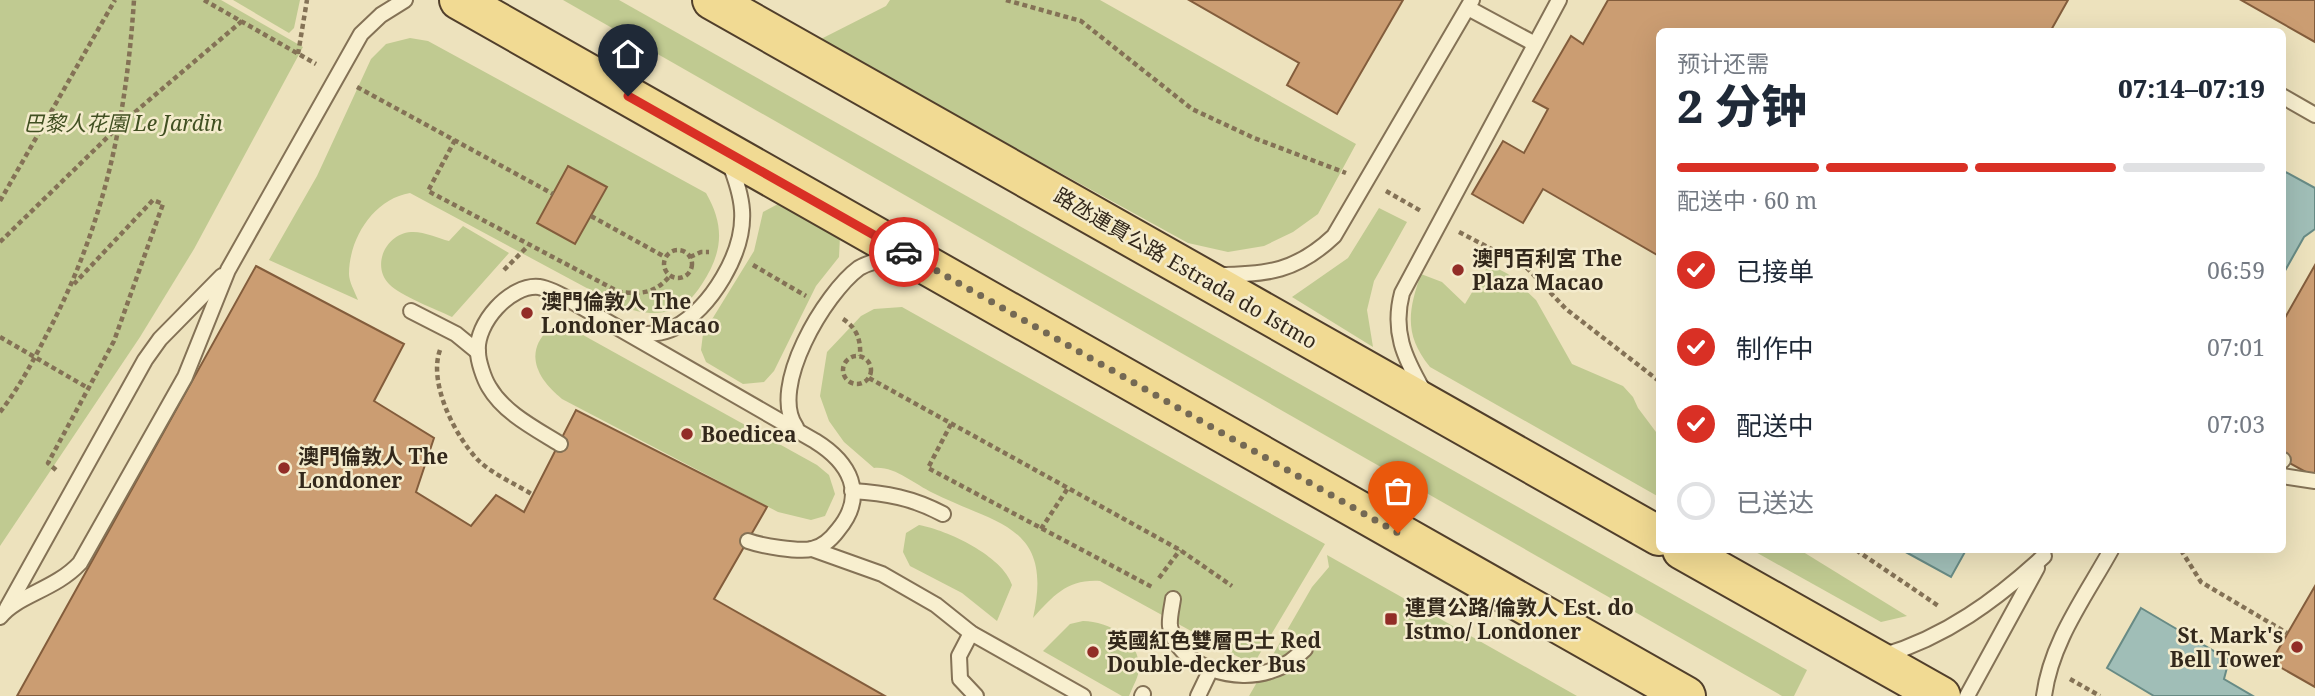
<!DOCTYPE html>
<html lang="zh">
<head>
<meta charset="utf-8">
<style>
	:root { --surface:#fff; --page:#f6f6f7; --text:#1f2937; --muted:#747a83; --line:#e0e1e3; --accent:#d93025 }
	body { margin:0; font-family:"Noto Serif","Noto Sans SC",serif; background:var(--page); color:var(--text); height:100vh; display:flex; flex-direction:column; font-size:26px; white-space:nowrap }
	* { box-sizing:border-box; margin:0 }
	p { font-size:23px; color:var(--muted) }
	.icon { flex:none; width:38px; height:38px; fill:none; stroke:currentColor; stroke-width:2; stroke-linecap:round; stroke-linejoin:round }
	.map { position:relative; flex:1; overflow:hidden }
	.drawer { position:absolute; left:1656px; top:28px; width:630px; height:525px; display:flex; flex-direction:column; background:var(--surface); border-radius:10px; box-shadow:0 7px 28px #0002 }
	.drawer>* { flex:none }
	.pin { position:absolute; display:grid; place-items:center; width:60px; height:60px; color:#fff; margin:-72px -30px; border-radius:50% 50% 50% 0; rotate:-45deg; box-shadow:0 0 7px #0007 }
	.pin .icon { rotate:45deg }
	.courier { position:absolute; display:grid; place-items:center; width:70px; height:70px; margin:-35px; border:5px solid #d93025; border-radius:50%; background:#fff; color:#222; box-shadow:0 2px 9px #0007 }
	.head em { font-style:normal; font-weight:800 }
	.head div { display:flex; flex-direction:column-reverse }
	.head { display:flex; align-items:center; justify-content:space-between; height:119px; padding:0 21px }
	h1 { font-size:46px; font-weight:800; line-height:52px }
	.bar { display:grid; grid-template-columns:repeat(4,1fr); gap:10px 7px; align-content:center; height:84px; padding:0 21px }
	.bar i { height:9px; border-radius:5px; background:var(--line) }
	.bar .on { background:var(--accent) }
	.bar p { grid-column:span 4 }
	ol { padding:0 21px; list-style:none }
	li { display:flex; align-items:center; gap:21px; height:77px }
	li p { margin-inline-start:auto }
	li .icon { padding:7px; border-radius:50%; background:var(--accent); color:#fff; stroke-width:4 }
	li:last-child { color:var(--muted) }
	li i { width:38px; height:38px; border:4px solid var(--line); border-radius:50% }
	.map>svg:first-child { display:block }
	.green { fill:#c0ca91 }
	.water { fill:#a0beb7; stroke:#688b85; stroke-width:2 }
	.building { fill:#cb9d72; stroke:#835d3c; stroke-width:2 }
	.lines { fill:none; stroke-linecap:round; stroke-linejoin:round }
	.lane-casing { stroke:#847256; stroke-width:18 }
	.primary-casing { stroke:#513f2b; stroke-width:42 }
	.path { stroke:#847256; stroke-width:4.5; stroke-dasharray:5 3.5; stroke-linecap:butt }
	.lane { stroke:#f8efcf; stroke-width:14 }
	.primary { stroke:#f1da93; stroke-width:38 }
	.done { stroke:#746954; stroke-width:7; stroke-dasharray:0 12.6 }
	.route { stroke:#d93025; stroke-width:9 }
	.poi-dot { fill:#922d27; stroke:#f4ebcc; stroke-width:2.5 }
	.labels { text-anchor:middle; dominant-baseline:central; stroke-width:5; stroke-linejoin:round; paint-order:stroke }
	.park-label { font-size:21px; font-style:italic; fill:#415022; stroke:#f4ebcc }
	.poi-label { font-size:21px; font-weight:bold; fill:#33281b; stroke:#f4ebcc; text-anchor:start }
	.street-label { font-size:21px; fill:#33281b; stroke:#f4ebcc }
</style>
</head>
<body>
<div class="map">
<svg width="2315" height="696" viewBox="0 0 2315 696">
	<rect width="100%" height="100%" fill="#ede2bd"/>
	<!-- green -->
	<g class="green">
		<polygon points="0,0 221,0 303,47 194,249 140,337 0,546"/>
		<polygon points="233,0 300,0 294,28 289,33"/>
		<polygon points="563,0 619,0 1807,670 1794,696 1782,696"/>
		<polygon points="890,0 1100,0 1356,144 1318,214 1293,232 1264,246 1228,252 1188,243 819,40 886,6"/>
		<path d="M 410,38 L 428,41 L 706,193 C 725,226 723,252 702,284 C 692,299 683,309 665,312 C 649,315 636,311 622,307 L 410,193 C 374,199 349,238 349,274 C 349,282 355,292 358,300 L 269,260 L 317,176 L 371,59 L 386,44 Z"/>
		<polygon points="778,204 840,236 839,257 816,286 774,371 764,382 743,384 706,362 701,350 703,334 754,251 763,212"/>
		<polygon points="1379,208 1407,222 1374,281 1367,310 1373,347 1292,297 1348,258"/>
		<path d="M 463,226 L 509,253 L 452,317 C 436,309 400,296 389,284 C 371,265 386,234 411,232 C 423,231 438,238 449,241 Z"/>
		<path d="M 1489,264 L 1508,274 L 1536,300 L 1572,364 L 1623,386 L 1633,397 L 1638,408 L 1659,436 L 1659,497 L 1430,367 C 1404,335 1408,311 1421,274 L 1442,282 L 1465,304 Z"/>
		<path d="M 902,307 L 1325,544 L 1253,665 L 1100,581 C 1068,579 1054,595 1033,618 C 1054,525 997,525 933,493 C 914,484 895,466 874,468 L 844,442 L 829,421 L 820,396 L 827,352 L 861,316 L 874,309 Z"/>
		<path d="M 560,328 L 583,335 L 817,465 L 829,475 L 835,494 L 825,516 L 811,520 L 778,512 L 562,399 C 538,380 523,353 549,329 Z"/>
		<path d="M 919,525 C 947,530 1003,556 1012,585 L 997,621 L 962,593 L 910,566 L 903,552 L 906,533 Z"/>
		<polygon points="1752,550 1800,550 1907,616 1881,622"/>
		<polygon points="1327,555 1577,696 1249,696 1312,587 1329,567"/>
		<path d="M 1083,621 C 1109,621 1141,640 1139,670 C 1138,678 1132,688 1129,696 L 1122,696 L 1043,651 L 1070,624 Z"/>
	</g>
	<!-- water -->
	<g class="water">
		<polygon points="2282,170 2315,188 2315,229 2304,237 2282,276"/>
		<polygon points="1902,550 1966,550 1951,577"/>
		<polygon points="2141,608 2229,660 2224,679 2253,696 2154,696 2107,668"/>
	</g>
	<!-- building -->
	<g class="building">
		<polygon points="1189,0 1403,0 1337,114 1287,85 1299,63"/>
		<polygon points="1608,0 2068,0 2050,32 1659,32 1659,256 1543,189 1523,223 1472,194 1503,141 1524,153 1548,109 1533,101 1571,36 1583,44"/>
		<polygon points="2241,0 2315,0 2315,42"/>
		<polygon points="568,166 607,187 575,244 537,223"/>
		<polygon points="2315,265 2315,477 2282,459 2282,323"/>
		<polygon points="256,266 404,344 374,401 434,438 416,492 471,526 496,495 524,512 576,410 767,507 714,599 885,696 17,696"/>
		<polygon points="2315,586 2315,687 2271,662"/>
	</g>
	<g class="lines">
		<!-- lane casing -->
		<g class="lane-casing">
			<g id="lane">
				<polyline points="1468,8 1535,44"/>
				<polyline points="2282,96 2315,115"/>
				<path d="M 1218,275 C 1267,275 1297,271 1334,236 L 1472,0"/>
				<polyline points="411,311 456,334 478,352"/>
				<path d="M 631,334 C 645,334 660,335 674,328 C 711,308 745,253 742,210 C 741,195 735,177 729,162"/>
				<path d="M 1423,390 C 1404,357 1392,331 1402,293 L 1559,0"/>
				<path d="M 796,427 C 768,388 825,293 859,268 C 869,262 884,259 895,257"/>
				<path d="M 560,444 C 536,429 504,413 489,387 C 484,379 478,361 478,352 C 475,324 510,284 539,287 C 551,289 563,296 573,302 L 815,441 C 849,462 868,494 838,530 C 832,538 823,547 812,549 C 798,552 762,546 748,541"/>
				<polyline points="2282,461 2283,460"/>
				<polyline points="2282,476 2315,481"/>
				<path d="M 852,491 C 886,493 913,498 943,514"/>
				<polyline points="812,549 882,574 936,605 971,633 1083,696"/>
				<path d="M 1173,599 C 1172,607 1169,618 1170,626 C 1177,668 1238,684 1273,670 C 1286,666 1295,658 1305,649"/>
				<polyline points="7,608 145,360 160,339 222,276"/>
				<path d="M 0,617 C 17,595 55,590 80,563 L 185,377 L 228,270 L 361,34 L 381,15 L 405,0"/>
				<polyline points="971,633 959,656 960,679 976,696"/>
				<path d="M 1882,656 C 1946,637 1996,600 2044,556"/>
				<polyline points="1142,696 1143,694"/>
				<polyline points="1198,696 1211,669"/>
				<polyline points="1967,696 2037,568"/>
				<path d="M 2044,696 C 2051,642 2085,597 2111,550"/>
			</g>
		</g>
		<!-- primary casing -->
		<g class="primary-casing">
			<g id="primary">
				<polyline points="459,0 1686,696"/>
				<polyline points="712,0 1659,536"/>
				<polyline points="1682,550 1941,696"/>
			</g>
		</g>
		<!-- path -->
		<g class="path">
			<polyline points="204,0 316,64"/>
			<polyline points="1006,0 1081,21 1192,109 1254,138 1346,173"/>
			<polyline points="298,54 307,0"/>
			<polyline points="357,87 553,194"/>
			<path d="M 455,140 L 428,191 L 619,292 C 641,294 654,294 669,277"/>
			<polyline points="1386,191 1421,211"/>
			<polyline points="0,201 115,0"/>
			<polyline points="591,216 665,257"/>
			<polyline points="1459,232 1526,267 1566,309 1659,381"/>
			<polyline points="0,242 121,124 242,21"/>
			<circle cx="678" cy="264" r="14"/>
			<polyline points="690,257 701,252 709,252"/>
			<polyline points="753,265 806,296"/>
			<polyline points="504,270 528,246"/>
			<path d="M 843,319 C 857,328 861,340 860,356"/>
			<polyline points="0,337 88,388"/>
			<path d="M 440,350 C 428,383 455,436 478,460 C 492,474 516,484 533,495"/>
			<circle cx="857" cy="370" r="14"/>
			<polyline points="869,378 1180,550 1232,586"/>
			<path d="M 0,412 C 19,388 33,361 47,334 C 104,226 126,121 134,0"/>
			<polyline points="951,424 928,468 1152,587"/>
			<polyline points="56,470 48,463 114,341 163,204 153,200 74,284"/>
			<polyline points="1041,529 1068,488"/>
			<polyline points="1856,550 1940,607"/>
			<polyline points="2181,550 2201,582 2287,633"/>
			<polyline points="1159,578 1180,550"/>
			<polyline points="2070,679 2100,696"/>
		</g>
		<!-- lane -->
		<use href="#lane" class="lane"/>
		<!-- primary -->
		<use href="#primary" class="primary"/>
	</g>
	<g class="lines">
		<!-- done -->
		<polyline class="done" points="904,252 1398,533"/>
		<!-- route -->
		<polyline class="route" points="628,96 904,252"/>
	</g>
	<!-- markers -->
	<g class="poi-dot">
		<circle cx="1458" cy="270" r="7"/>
		<circle cx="527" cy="313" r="7"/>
		<circle cx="687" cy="434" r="7"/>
		<circle cx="284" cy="468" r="7"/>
		<rect x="1384" y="612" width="14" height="14" rx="3.5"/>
		<circle cx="2297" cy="647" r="7"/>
		<circle cx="1093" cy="652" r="7"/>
	</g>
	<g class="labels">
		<!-- park labels -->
		<g class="park-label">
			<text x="123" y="123">巴黎人花園 Le Jardin</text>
		</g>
		<!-- poi labels -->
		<g class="poi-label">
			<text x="1472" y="258">澳門百利宮 The<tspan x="1472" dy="24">Plaza Macao</tspan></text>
			<text x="541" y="301">澳門倫敦人 The<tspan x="541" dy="24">Londoner Macao</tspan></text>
			<text x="701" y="434">Boedicea</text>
			<text x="298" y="456">澳門倫敦人 The<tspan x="298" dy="24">Londoner</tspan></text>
			<text x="1405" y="607">連貫公路/倫敦人 Est. do<tspan x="1405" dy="24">Istmo/ Londoner</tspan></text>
			<text x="2283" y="635" text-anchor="end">St. Mark's<tspan x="2283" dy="24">Bell Tower</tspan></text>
			<text x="1107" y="640">英國紅色雙層巴士 Red<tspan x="1107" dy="24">Double-decker Bus</tspan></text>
		</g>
		<!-- street labels -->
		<g class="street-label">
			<text transform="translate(1186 268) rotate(30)">路氹連貫公路 Estrada do Istmo</text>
		</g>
	</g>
</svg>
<div class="pin" style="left:1398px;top:533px;background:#ea580c"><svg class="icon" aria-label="bag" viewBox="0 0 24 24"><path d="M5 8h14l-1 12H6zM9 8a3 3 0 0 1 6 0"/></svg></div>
<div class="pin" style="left:628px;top:96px;background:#1f2937"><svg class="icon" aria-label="home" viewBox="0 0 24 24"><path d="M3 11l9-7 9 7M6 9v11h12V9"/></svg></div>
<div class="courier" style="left:904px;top:252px"><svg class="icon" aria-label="car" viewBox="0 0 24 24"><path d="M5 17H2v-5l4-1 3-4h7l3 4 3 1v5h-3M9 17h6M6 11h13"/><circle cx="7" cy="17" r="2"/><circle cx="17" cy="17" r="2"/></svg></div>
<section class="drawer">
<div class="head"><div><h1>2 分钟</h1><p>预计还需</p></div><em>07:14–07:19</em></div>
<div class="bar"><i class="on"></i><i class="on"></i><i class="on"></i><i></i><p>配送中 · 60 m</p></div>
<ol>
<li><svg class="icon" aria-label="check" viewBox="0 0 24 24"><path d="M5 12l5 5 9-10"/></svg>已接单<p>06:59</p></li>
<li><svg class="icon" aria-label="check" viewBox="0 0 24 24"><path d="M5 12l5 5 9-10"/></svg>制作中<p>07:01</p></li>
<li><svg class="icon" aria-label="check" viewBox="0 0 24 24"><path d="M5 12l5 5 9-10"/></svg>配送中<p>07:03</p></li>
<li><i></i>已送达</li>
</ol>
</section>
</div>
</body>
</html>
